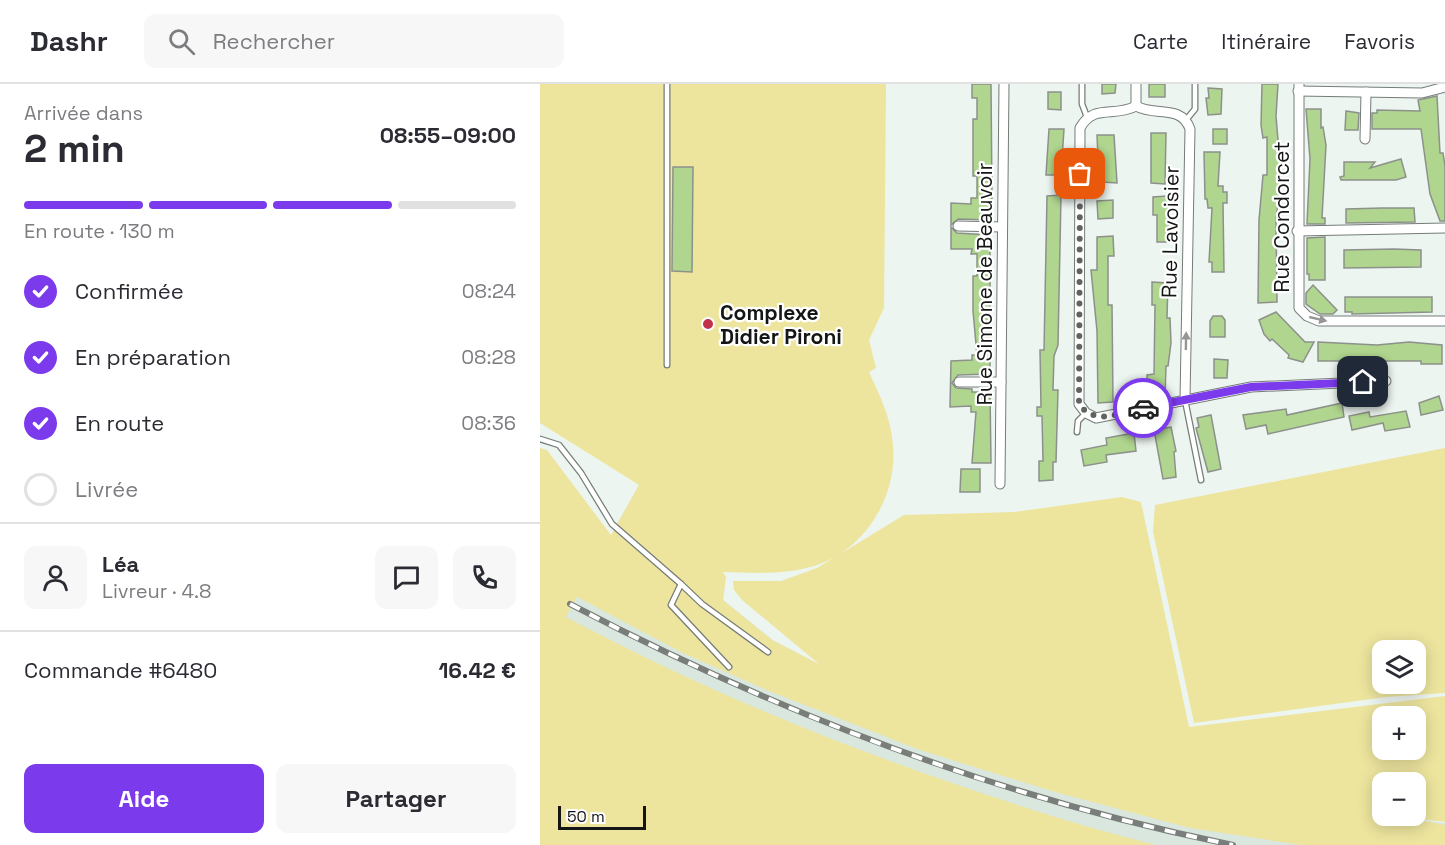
<!DOCTYPE html>
<html lang="fr">
<head>
<meta charset="utf-8">
<style>
	:root { --surface:#fff; --page:#f7f7f7; --text:#2b2b33; --muted:#7c7c81; --line:#e1e1e2; --accent:#7c3aed }
	body { margin:0; font-family:"Space Grotesk",sans-serif; background:var(--page); color:var(--text); height:100vh; display:flex; flex-direction:column; font-size:22px; white-space:nowrap }
	* { box-sizing:border-box; margin:0 }
	p { font-size:20px; color:var(--muted) }
	.icon { flex:none; width:33px; height:33px; fill:none; stroke:currentColor; stroke-width:2; stroke-linecap:round; stroke-linejoin:round }
	.map { position:relative; flex:1; overflow:hidden }
	.drawer { display:flex; flex-direction:column; background:var(--surface); width:540px }
	.drawer>* { flex:none }
	.tools { position:absolute; left:832px; top:556px; display:grid; gap:12px }
	.tools a { display:grid; place-items:center; width:54px; height:54px; border-radius:12px; background:var(--surface); box-shadow:0 3px 15px #0003; font-size:30px }
	.scale { position:absolute; left:18px; bottom:15px; width:88px; box-sizing:border-box; padding-left:6px; border:3px solid #131614; border-top:0; font-size:16px; line-height:21px; white-space:nowrap; color:#131614; -webkit-text-stroke:4px #fff; paint-order:stroke }
	.pin { position:absolute; display:grid; place-items:center; width:51px; height:51px; color:#fff; margin:-26px; border-radius:12px; box-shadow:0 3px 9px #0006 }
	.courier { position:absolute; display:grid; place-items:center; width:60px; height:60px; margin:-30px; border:4px solid #7c3aed; border-radius:50%; background:#fff; color:#222; box-shadow:0 2px 8px #0007 }
	.headline em { font-style:normal; font-weight:600 }
	.headline div { display:flex; flex-direction:column-reverse }
	.headline { display:flex; align-items:center; justify-content:space-between; height:102px; padding:0 24px }
	h1 { font-size:39px; font-weight:600; line-height:45px }
	.bar { display:grid; grid-template-columns:repeat(4,1fr); gap:9px 6px; align-content:center; height:72px; padding:0 24px }
	.bar i { height:8px; border-radius:4px; background:var(--line) }
	.bar .current { background:var(--accent) }
	.bar p { grid-column:span 4 }
	.line { display:flex; align-items:center; gap:15px; padding:0 24px; border-top:2px solid var(--line) }
	.line div { flex:1 }
	.round { display:grid; place-items:center; flex:none; width:63px; height:63px; border-radius:12px; background:var(--page) }
	ol { padding:0 24px; list-style:none }
	li { display:flex; align-items:center; gap:18px; height:66px }
	li p { margin-inline-start:auto }
	li .icon { padding:6px; border-radius:50%; background:var(--accent); color:#fff; stroke-width:4 }
	li:last-child { color:var(--muted) }
	li i { width:33px; height:33px; border:3px solid var(--line); border-radius:50% }
	.action { display:flex; gap:12px; margin-top:auto; padding:12px 24px }
	.action a { flex:1; height:69px; border-radius:12px; background:var(--accent); color:#fff; font-size:24px; font-weight:600; line-height:69px; text-align:center }
	.action a+a { background:var(--page); color:var(--text) }
	header { display:flex; align-items:center; gap:36px; box-sizing:border-box; height:84px; padding:0 30px; background:var(--surface); border-bottom:2px solid var(--line) }
	header strong { font-size:28px }
	nav { display:flex; gap:33px; margin-inline-start:auto; font-size:21px }
	.search { width:420px; height:54px; background:var(--page); display:flex; align-items:center; gap:15px; box-sizing:border-box; padding:0 21px; border-radius:12px; color:var(--muted); font-size:22px }
	main { display:flex; flex:1; min-height:0 }
	.map>svg:first-child { display:block }
	.built { fill:#d9e7df }
	.green { fill:#ede59e; fill-rule:evenodd }
	.building { fill:#afd58e; stroke:#8d918b; stroke-width:1.5 }
	.lines { fill:none; stroke-linecap:round; stroke-linejoin:round }
	.service-casing { stroke:#757c78; stroke-width:7 }
	.minor-casing { stroke:#757c78; stroke-width:11 }
	.service { stroke:#fff; stroke-width:4.5 }
	.minor { stroke:#fff; stroke-width:9 }
	.rail-casing { stroke:#797e7a; stroke-width:6 }
	.rail { stroke:#fff; stroke-width:4; stroke-dasharray:11; stroke-linecap:butt }
	.oneway { fill:#959695 }
	.done { stroke:#5f6461; stroke-width:6; stroke-dasharray:0 10.8 }
	.route { stroke:#7c3aed; stroke-width:8 }
	.poi-dot { fill:#c2314a; stroke:#fff; stroke-width:2 }
	.labels { text-anchor:middle; dominant-baseline:central; stroke-width:4.5; stroke-linejoin:round; paint-order:stroke }
	.street-label { font-size:21px; fill:#131614; stroke:#fff }
	.poi-label { font-size:21px; font-weight:bold; fill:#131614; stroke:#fff; text-anchor:start }
</style>
</head>
<body>
<header>
<strong>Dashr</strong>
<div class="search"><svg class="icon" aria-label="search" viewBox="0 0 24 24"><circle cx="10" cy="10" r="6"/><path d="M15 15l6 6"/></svg>Rechercher</div>
<nav><a>Carte</a><a>Itinéraire</a><a>Favoris</a></nav>
</header>
<main>
<section class="drawer">
<div class="headline"><div><h1>2 min</h1><p>Arrivée dans</p></div><em>08:55–09:00</em></div>
<div class="bar"><i class="current"></i><i class="current"></i><i class="current"></i><i></i><p>En route · 130 m</p></div>
<ol>
<li><svg class="icon" aria-label="check" viewBox="0 0 24 24"><path d="M5 12l5 5 9-10"/></svg>Confirmée<p>08:24</p></li>
<li><svg class="icon" aria-label="check" viewBox="0 0 24 24"><path d="M5 12l5 5 9-10"/></svg>En préparation<p>08:28</p></li>
<li><svg class="icon" aria-label="check" viewBox="0 0 24 24"><path d="M5 12l5 5 9-10"/></svg>En route<p>08:36</p></li>
<li><i></i>Livrée</li>
</ol>
<div class="line" style="height:108px"><a class="round"><svg class="icon" aria-label="person" viewBox="0 0 24 24"><circle cx="12" cy="8" r="4"/><path d="M4 21q1-7 8-7t8 7"/></svg></a><div><b>Léa</b><p>Livreur · 4.8</p></div><a class="round"><svg class="icon" aria-label="chat" viewBox="0 0 24 24"><path d="M4 5h16v11H9l-5 4z"/></svg></a><a class="round"><svg class="icon" aria-label="phone" viewBox="0 0 24 24"><path d="M5 4h4l2 5-3 2q2 4 5 5l2-3 5 2v4C11 20 4 13 5 4z"/></svg></a></div>
<div class="line" style="height:78px"><div>Commande #6480</div><b>16.42 €</b></div>
<div class="action"><a>Aide</a><a>Partager</a></div>
</section>
<div class="map">
<svg width="905" height="761" viewBox="0 0 905 761">
	<rect width="100%" height="100%" fill="#edf5f0"/>
	<!-- built -->
	<polygon class="built" points="99,401 186,493 183,516 233,556 283,583 843,732 905,739 905,761 411,761 0,578"/>
	<!-- green -->
	<g class="green">
		<path d="M 0,0 L 346,0 L 344,224 L 329,256 L 336,284 L 329,288 C 340,312 351,334 353,361 C 358,413 324,467 274,482 C 244,491 214,489 183,488 L 186,493 L 183,516 L 232,556 L 279,580 L 202,516 L 194,506 L 193,497 L 241,497 L 277,484 L 364,431 L 475,428 L 582,413 L 601,418 L 649,643 L 905,612 L 905,738 L 870,734 L 905,741 L 905,761 L 761,761 L 650,744 L 515,708 L 380,666 L 229,607 L 143,569 L 37,513 L 26,533 C 151,600 281,654 415,700 C 482,723 547,744 616,761 L 0,761 L 0,364 L 7,366 L 71,451 L 99,401 L 0,339 ZM 843,633 L 876,633 L 876,666 L 843,666 ZM 843,699 L 876,699 L 876,732 L 843,732 Z"/>
		<path d="M 905,364 L 905,609 L 846,613 L 654,639 L 613,448 L 615,421 ZM 843,567 L 876,567 L 876,600 L 843,600 Z"/>
	</g>
	<!-- building -->
	<g class="building">
		<polygon points="432,0 451,0 452,114 450,136 418,135 411,141 411,119 431,120 431,114 437,114 437,92 433,92 433,35 437,35 437,14 432,14"/>
		<polygon points="562,0 576,0 575,9 562,10"/>
		<rect x="609" y="0" width="16" height="13"/>
		<polygon points="722,0 738,0 736,32 741,92 736,136 737,218 718,219 719,136 723,91 727,91 727,53 723,54 721,41"/>
		<polygon points="668,4 682,5 681,30 668,31 666,14 669,14"/>
		<polygon points="508,8 521,8 521,26 508,25"/>
		<polygon points="897,12 900,69 903,69 905,82 905,137 900,137 890,110 881,45 832,45 832,29 837,29 837,26 880,27 878,16"/>
		<polygon points="766,25 781,25 781,44 783,43 786,61 782,134 785,134 785,140 767,140 770,75"/>
		<polygon points="806,27 819,29 818,46 805,46"/>
		<polygon points="509,45 524,45 521,91 506,91"/>
		<rect x="673" y="45" width="14" height="15"/>
		<polygon points="611,49 626,49 625,100 611,99"/>
		<polygon points="557,51 574,51 577,99 562,98 562,74 558,74"/>
		<polygon points="664,68 680,68 678,102 683,102 683,108 687,108 687,119 683,119 684,188 672,188 672,178 669,178 672,124 668,124 667,115 665,115"/>
		<polygon points="861,75 866,93 856,96 801,96 800,93 804,92 804,78 835,78 830,84"/>
		<polygon points="133,83 153,83 152,188 132,187"/>
		<polygon points="521,111 518,261 514,272 513,306 518,306 516,378 513,378 513,396 499,397 499,377 503,377 502,332 497,332 497,323 501,323 500,266 504,266 507,112"/>
		<polygon points="627,112 631,158 617,158 617,131 613,131 613,113"/>
		<polygon points="573,116 573,134 558,135 557,117"/>
		<polygon points="842,124 874,124 875,138 806,139 806,125"/>
		<polygon points="411,143 417,149 450,151 450,290 418,291 412,299 416,304 432,305 432,308 450,308 451,379 432,379 436,328 431,328 431,322 410,323 411,277 432,276 432,271 437,271 433,227 433,192 437,192 437,170 431,170 432,165 411,165"/>
		<polygon points="573,152 574,172 568,172 568,221 572,221 573,318 558,319 557,247 551,186 557,186 557,153"/>
		<polygon points="785,153 785,196 769,196 769,190 767,190 767,154"/>
		<polygon points="854,165 881,166 881,183 804,184 804,166"/>
		<polygon points="612,198 628,199 627,234 630,234 631,259 628,282 626,282 625,313 607,313 607,291 614,290 615,221 612,221"/>
		<polygon points="773,201 797,226 793,230 780,230 766,220 766,209"/>
		<polygon points="805,213 892,213 892,228 812,230 812,228 805,228"/>
		<polygon points="736,228 765,258 774,258 763,278 748,274 749,271 732,255 730,257 724,250 719,236"/>
		<polygon points="673,232 682,232 685,236 685,253 670,253 670,237"/>
		<polygon points="778,258 837,261 869,258 902,261 902,280 881,280 881,277 778,277"/>
		<polygon points="674,275 688,276 687,294 674,294"/>
		<polygon points="899,312 903,326 881,331 879,319"/>
		<polygon points="802,319 804,333 728,350 726,341 706,345 703,331 746,325 747,331"/>
		<polygon points="866,327 870,343 845,347 843,339 812,346 809,332 829,328 830,333"/>
		<polygon points="671,331 681,385 668,388 656,344 659,343 657,334"/>
		<polygon points="631,343 636,367 634,368 636,393 623,395 614,346"/>
		<polygon points="594,349 596,367 566,371 567,378 544,382 541,366 567,361 566,354"/>
		<polygon points="421,385 440,385 440,408 420,408"/>
	</g>
	<g class="lines">
		<!-- service casing -->
		<g class="service-casing">
			<g id="service">
				<polyline points="542,0 542,20 547,33"/>
				<polyline points="646,36 655,25 655,0"/>
				<polyline points="127,281 127,0"/>
				<polyline points="645,316 661,396"/>
				<polyline points="537,348 538,337 546,329"/>
				<polyline points="0,355 19,361 41,389 72,440 141,500 131,521 189,583"/>
				<polyline points="141,500 162,520 228,568"/>
			</g>
		</g>
		<!-- minor casing -->
		<g class="minor-casing">
			<g id="minor">
				<polyline points="759,0 759,224 767,232 779,237 905,237"/>
				<polyline points="758,7 882,9 905,3"/>
				<path d="M 596,22 C 574,34 554,19 540,44 L 539,320 L 546,329 L 556,334 L 711,303 L 846,297"/>
				<path d="M 596,22 C 616,33 641,20 650,45 L 645,316"/>
				<polyline points="596,22 596,0"/>
				<polyline points="825,55 826,8"/>
				<polyline points="418,142 462,143"/>
				<polyline points="757,147 905,144"/>
				<polyline points="419,298 461,298"/>
				<polyline points="460,400 464,0"/>
			</g>
		</g>
		<!-- service -->
		<use href="#service" class="service"/>
		<!-- minor -->
		<use href="#minor" class="minor"/>
		<!-- rail casing -->
		<g class="rail-casing">
			<path id="rail" d="M 30,520 C 240,630 459,714 693,761"/>
		</g>
		<!-- rail -->
		<use href="#rail" class="rail"/>
	</g>
	<!-- one-way arrows -->
	<defs><path id="oneway-solid" d="M-6-.8H1V-3.2L6.5 0L1 3.2V.8H-6Z" transform="scale(1.5)"/></defs>
	<g class="oneway">
		<use href="#oneway-solid" transform="translate(778 235) rotate(13)"/>
		<use href="#oneway-solid" transform="translate(646 257) rotate(-89)"/>
	</g>
	<g class="lines">
		<!-- done -->
		<path class="done" d="M 540,90 L 539,320 C 555,342 579,329 603,324"/>
		<!-- route -->
		<polyline class="route" points="603,324 711,303 823,298"/>
	</g>
	<!-- markers -->
	<circle class="poi-dot" cx="168" cy="240" r="6"/>
	<g class="labels">
		<!-- street labels -->
		<g class="street-label">
			<text transform="translate(741 133) rotate(-90)">Rue Condorcet</text>
			<text transform="translate(630 148) rotate(-89)">Rue Lavoisier</text>
			<text transform="translate(444 200) rotate(-90)">Rue Simone de Beauvoir</text>
		</g>
		<!-- poi labels -->
		<g class="poi-label">
			<text x="180" y="228">Complexe<tspan x="180" dy="24">Didier Pironi</tspan></text>
		</g>
	</g>
</svg>
<div class="tools">
<a><svg class="icon" aria-label="layers" viewBox="0 0 24 24"><path d="M12 4l9 5-9 5-9-5zM3 14l9 5 9-5"/></svg></a>
<a>+</a>
<a>−</a>
</div>
<div class="scale">50 m</div>
<div class="pin" style="left:540px;top:90px;background:#ea580c"><svg class="icon" aria-label="bag" viewBox="0 0 24 24"><path d="M5 8h14l-1 12H6zM9 8a3 3 0 0 1 6 0"/></svg></div>
<div class="pin" style="left:823px;top:298px;background:#1f2937"><svg class="icon" aria-label="home" viewBox="0 0 24 24"><path d="M3 11l9-7 9 7M6 9v11h12V9"/></svg></div>
<div class="courier" style="left:603px;top:324px"><svg class="icon" aria-label="car" viewBox="0 0 24 24"><path d="M5 17H2v-5l4-1 3-4h7l3 4 3 1v5h-3M9 17h6M6 11h13"/><circle cx="7" cy="17" r="2"/><circle cx="17" cy="17" r="2"/></svg></div>
</div>
</main>
</body>
</html>
